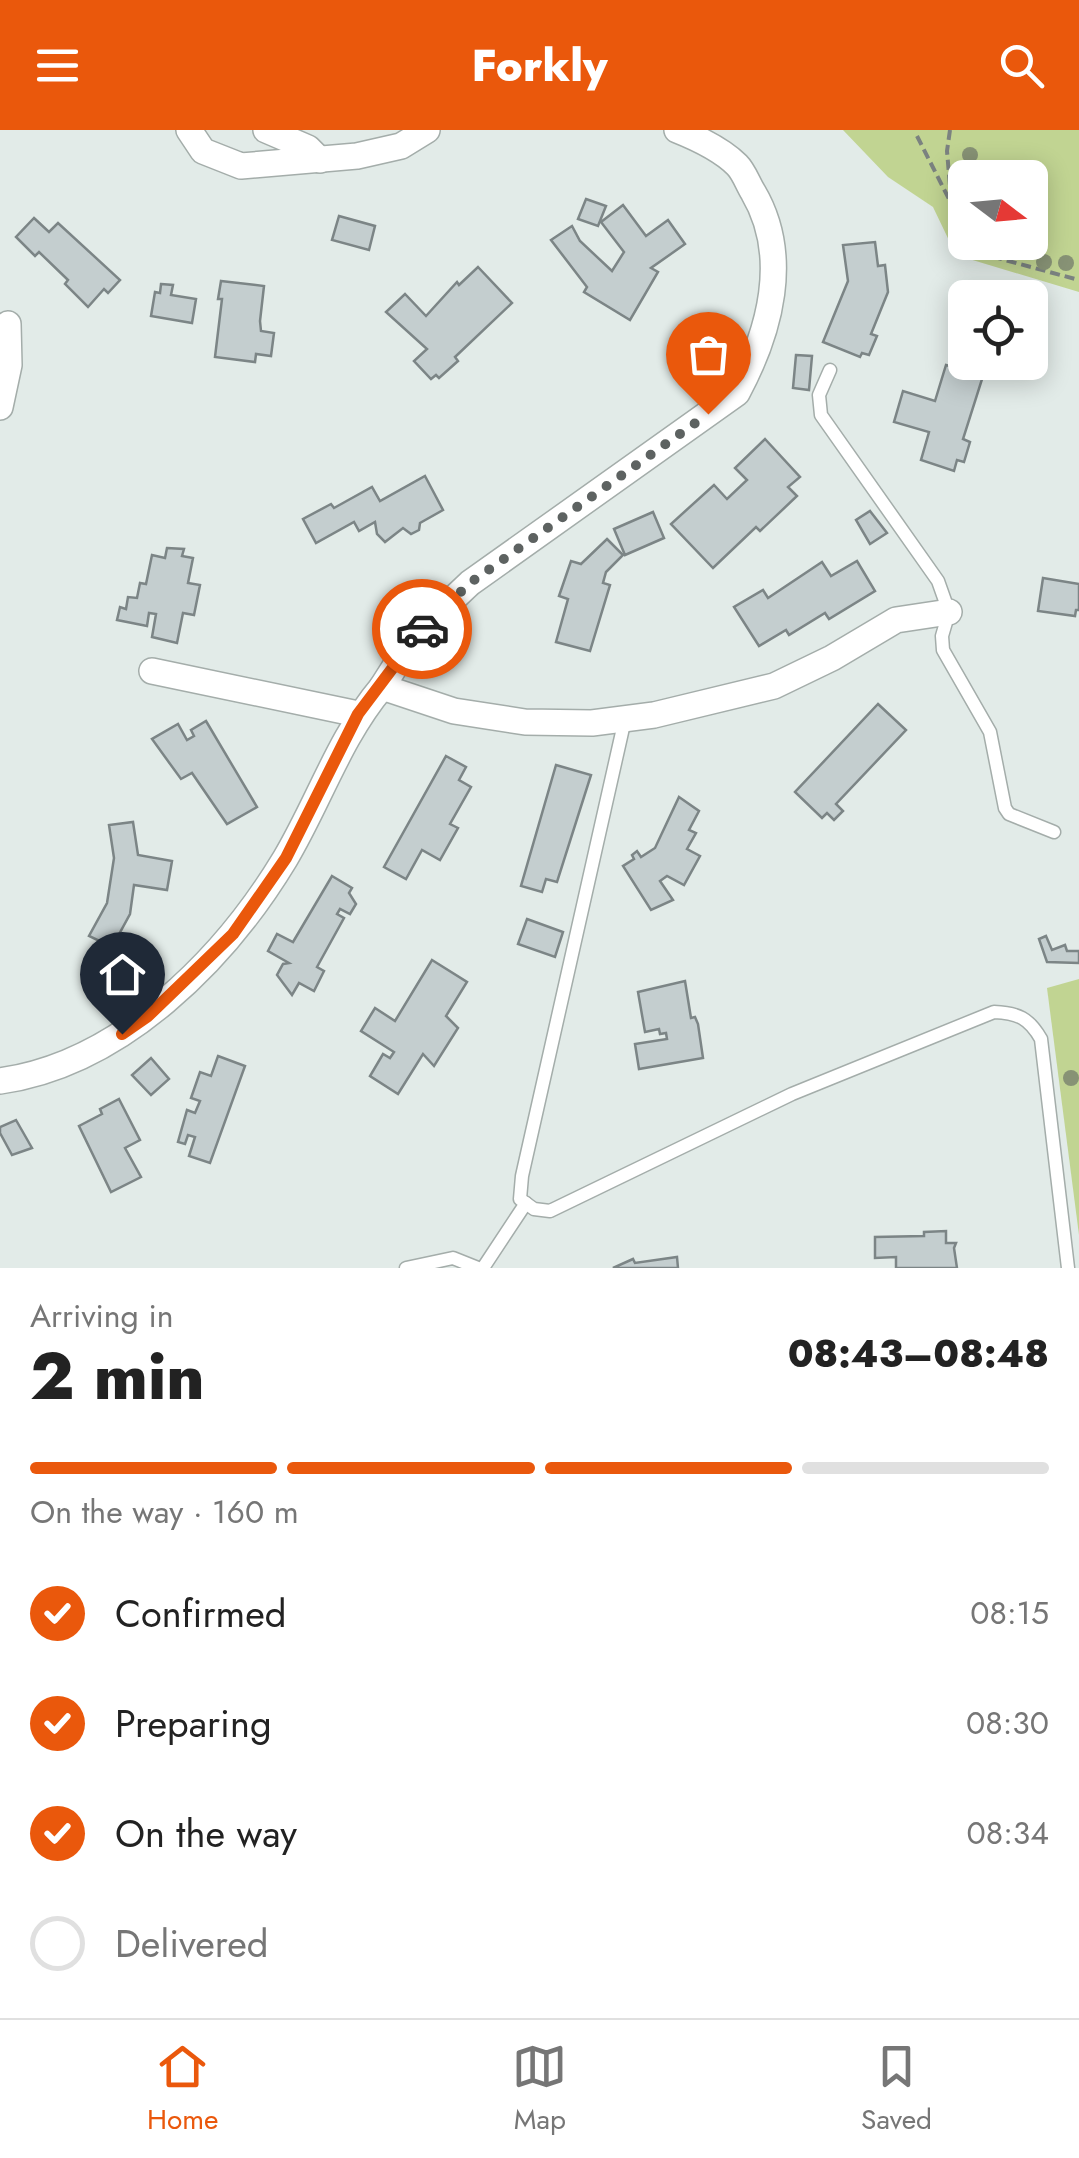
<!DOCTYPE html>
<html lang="en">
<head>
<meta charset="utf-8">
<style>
	:root { --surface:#fff; --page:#f6f6f6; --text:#222; --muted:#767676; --line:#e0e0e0; --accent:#ea580c }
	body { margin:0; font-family:Jost,sans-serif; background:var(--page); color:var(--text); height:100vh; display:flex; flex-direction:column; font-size:38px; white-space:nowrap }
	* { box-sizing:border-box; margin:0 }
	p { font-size:32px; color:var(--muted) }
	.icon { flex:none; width:55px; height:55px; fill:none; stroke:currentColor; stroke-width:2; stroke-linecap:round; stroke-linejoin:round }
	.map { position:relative; height:1138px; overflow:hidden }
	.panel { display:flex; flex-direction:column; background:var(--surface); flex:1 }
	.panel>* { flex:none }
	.needle { width:65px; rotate:106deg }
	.fabs { position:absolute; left:948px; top:30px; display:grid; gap:20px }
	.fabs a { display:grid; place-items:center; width:100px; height:100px; border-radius:15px; background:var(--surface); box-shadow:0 5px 25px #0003; font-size:50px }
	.pin { position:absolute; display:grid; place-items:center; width:85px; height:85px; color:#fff; margin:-102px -42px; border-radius:50% 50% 50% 0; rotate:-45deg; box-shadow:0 0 10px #0007 }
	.pin .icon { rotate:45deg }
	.courier { position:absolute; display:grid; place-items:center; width:100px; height:100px; margin:-50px; border:8px solid #ea580c; border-radius:50%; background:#fff; color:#222; box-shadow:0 2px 12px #0007 }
	.head em { font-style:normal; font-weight:800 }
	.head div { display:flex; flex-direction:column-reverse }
	.head { display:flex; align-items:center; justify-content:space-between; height:170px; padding:0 30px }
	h1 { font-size:65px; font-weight:800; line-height:75px }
	.bar { display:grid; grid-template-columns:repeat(4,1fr); gap:15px 10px; align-content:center; height:120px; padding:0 30px }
	.bar i { height:12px; border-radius:8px; background:var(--line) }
	.bar .selected { background:var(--accent) }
	.bar p { grid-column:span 4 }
	ol { padding:0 30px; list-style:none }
	li { display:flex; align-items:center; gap:30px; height:110px }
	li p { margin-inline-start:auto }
	li .icon { padding:10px; border-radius:50%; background:var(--accent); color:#fff; stroke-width:4 }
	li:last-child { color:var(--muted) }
	li i { width:55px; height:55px; border:5px solid var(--line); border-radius:50% }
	header { display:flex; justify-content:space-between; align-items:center; height:130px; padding:0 30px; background:var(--accent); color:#fff; font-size:45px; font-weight:800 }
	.tabs { display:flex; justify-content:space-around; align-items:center; height:140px; border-top:2px solid var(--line); background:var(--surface); font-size:28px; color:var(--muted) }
	.tabs a { display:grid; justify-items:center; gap:5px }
	.tabs .selected { color:var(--accent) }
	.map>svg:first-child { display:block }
	.green { fill:#c1d492; fill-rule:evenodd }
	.building { fill:#c4cecf; stroke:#7c8586; stroke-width:2.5 }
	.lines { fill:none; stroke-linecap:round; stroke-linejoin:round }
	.lane-casing { stroke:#a4adaa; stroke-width:15 }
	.street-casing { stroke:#a4adaa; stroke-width:28 }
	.path { stroke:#7b8280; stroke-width:4; stroke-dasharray:10 5; stroke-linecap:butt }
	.lane { stroke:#fff; stroke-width:12 }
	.street { stroke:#fff; stroke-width:25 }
	.tree { fill:#879275 }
	.done { stroke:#5d6261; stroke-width:10; stroke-dasharray:0 18 }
	.route { stroke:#ea580c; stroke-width:12 }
</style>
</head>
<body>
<header><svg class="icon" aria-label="menu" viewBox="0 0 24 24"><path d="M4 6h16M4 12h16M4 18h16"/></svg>Forkly<svg class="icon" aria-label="search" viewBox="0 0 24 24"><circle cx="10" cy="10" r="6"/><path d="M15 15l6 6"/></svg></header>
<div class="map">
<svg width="1079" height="1138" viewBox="0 0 1079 1138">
	<rect width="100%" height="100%" fill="#e2ebe8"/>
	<!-- green -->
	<g class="green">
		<path d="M 843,0 L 1079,0 L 1079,162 L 956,125 L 933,77 L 888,47 ZM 965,48 L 1030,48 L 1030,112 L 965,112 Z"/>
		<polygon points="1079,849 1079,1105 1047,858"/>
	</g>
	<!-- building -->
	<g class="building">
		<polygon points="586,69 606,76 598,96 578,89"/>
		<polygon points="623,75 646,106 668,90 685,114 651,138 658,142 630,190 584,162 587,157 551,110 572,96 580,111 612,141 624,122 601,92"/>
		<polygon points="339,86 375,96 369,120 332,110"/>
		<polygon points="34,88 49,102 58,93 120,150 108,163 104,159 88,177 65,154 68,150 39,122 35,126 16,107"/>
		<polygon points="875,112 878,136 885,135 888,162 871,204 877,206 869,225 862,223 860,227 823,212 848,151 843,115"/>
		<polygon points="478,137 512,173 455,227 458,231 439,248 436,245 431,249 414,231 427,219 386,182 405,164 426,186 457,152 459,155"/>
		<polygon points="221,151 264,156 260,191 261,201 274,203 271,226 256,224 255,232 215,227 222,169 218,169"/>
		<polygon points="161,154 173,155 171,165 196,169 192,193 151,186 155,162 160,163"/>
		<polygon points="796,225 812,226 809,260 793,258"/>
		<polygon points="946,235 983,246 963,309 970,312 964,332 957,330 954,341 921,330 929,302 894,292 903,261 935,271"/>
		<polygon points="765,309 800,347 788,357 797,366 760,401 756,397 713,438 671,394 714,355 727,369 747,350 735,338"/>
		<polygon points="425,346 443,380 420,393 419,400 411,404 403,398 385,412 377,404 375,392 359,401 354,392 316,413 303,389 331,374 334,378 372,357 380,371"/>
		<polygon points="870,381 887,403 870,414 856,390"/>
		<polygon points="653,382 664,408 625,425 614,399"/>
		<polygon points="607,409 623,425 606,442 603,453 610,455 590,521 556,512 568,469 559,466 571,431 581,434"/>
		<polygon points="167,418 184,419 182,426 193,428 188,453 200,455 194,485 183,483 177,513 152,507 156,484 149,483 147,496 117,490 120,477 126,479 128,467 137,468 140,453 146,454 152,425 165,428"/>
		<polygon points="857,431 875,461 829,489 825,483 789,505 786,500 759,516 734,477 763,460 768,468 822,432 831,446"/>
		<polygon points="1043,448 1079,454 1079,480 1076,480 1075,486 1038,481"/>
		<polygon points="878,574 906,600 836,674 843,681 834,690 827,683 822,688 795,662"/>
		<polygon points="206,591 257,677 227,694 192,643 181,649 152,609 178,594 187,610 194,606 191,600"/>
		<polygon points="446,626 466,637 459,650 471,657 450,694 458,698 440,730 422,720 406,749 384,737"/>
		<polygon points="556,635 591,645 557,752 546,749 542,762 521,756"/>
		<polygon points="679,667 699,681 689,700 696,703 687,719 700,726 684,755 667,746 660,751 673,770 651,780 623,736 634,729 632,725 637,721 641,727 655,718"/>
		<polygon points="133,692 138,725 172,731 167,760 134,755 130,784 112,817 89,806 107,773 114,728 109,695"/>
		<polygon points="332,746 352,758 349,763 356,774 350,784 340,779 337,784 344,788 317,837 324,841 314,861 299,853 292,865 277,845 283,834 289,833 268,821 277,804 293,812"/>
		<polygon points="527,789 563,802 555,827 518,814"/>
		<polygon points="1046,806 1052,820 1065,815 1067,821 1079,821 1079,833 1047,832 1039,809"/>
		<polygon points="432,830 467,852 446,886 458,898 434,936 423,924 398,964 370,946 383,924 390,928 394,922 361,901 375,878 395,891"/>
		<polygon points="685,851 691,888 695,887 698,894 703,928 639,939 635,914 667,909 666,903 660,904 659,899 645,902 638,862"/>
		<polygon points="218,926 245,936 210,1033 189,1026 195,1007 188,1005 185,1014 178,1012 187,980 195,983 200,971 191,968 200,942 211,946"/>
		<polygon points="151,928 169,949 151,965 132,945"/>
		<polygon points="119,969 140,1010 125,1018 141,1047 111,1062 79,996 102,984 100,979"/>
		<polygon points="16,990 32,1018 12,1025 0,1003 0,997"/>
		<polygon points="946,1101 946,1113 956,1113 954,1118 957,1138 896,1138 896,1127 875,1128 875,1107 924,1106 924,1102"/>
		<polygon points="677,1127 678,1138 613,1138 633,1129 635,1133"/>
	</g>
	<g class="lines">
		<!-- lane casing -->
		<g class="lane-casing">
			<g id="lane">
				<polyline points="830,240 819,265 821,285 938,451 949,482 942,506 943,520 990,602 1005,678 1009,684 1054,702"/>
				<path d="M 625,589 L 522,1046 L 520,1069 L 534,1079 L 550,1081 L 792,964 L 994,882 C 1018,883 1029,888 1041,909 L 1068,1138"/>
				<polyline points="406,1138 453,1128 478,1138"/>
				<polyline points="483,1138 526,1073"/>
			</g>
		</g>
		<!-- street casing -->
		<g class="street-casing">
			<g id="street">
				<polyline points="189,0 203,21 241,36 357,26 401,16 427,0"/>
				<polyline points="266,0 308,18 320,30"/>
				<polyline points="0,277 9,235 8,194"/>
				<polyline points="152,541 358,584"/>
				<path d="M 382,557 L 415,505 L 470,453 L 737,263 C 770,202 791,126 753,62 C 748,54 744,42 737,35 C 721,19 697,8 677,0"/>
				<path d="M 0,951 C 121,934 224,830 285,729 C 319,672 339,608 382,557 L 454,581 L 525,592 L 592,593 L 654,585 L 774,556 L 832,528 L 896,490 L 949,482"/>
			</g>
		</g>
		<!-- path -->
		<g class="path">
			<polyline points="950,0 947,21 951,68"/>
			<polyline points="917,6 951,73 960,107 965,111"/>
			<polyline points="967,112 979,123 1079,150"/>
		</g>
		<!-- lane -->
		<use href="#lane" class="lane"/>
		<!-- street -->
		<use href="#street" class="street"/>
	</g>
	<!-- trees -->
	<g class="tree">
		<circle cx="970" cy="25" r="8"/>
		<circle cx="1044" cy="132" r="8"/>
		<circle cx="1066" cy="133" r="8"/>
		<circle cx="1071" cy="948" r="8"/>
	</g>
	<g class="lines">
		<!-- done -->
		<polyline class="done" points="422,499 470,453 708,284"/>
		<!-- route -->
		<polyline class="route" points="122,904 148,886 233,804 286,728 358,584 422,499"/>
	</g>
</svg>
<div class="fabs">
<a><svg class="needle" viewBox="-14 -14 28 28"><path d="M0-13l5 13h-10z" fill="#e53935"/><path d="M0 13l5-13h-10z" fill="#767676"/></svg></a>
<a><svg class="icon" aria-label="locate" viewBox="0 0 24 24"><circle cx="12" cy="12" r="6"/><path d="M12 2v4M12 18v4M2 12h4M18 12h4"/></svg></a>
</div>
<div class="pin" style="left:708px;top:284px;background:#ea580c"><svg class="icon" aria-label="bag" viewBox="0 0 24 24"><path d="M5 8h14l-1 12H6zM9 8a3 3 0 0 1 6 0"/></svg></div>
<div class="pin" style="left:122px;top:904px;background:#1f2937"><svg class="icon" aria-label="home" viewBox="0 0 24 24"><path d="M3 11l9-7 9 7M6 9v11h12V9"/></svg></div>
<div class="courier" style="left:422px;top:499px"><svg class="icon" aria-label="car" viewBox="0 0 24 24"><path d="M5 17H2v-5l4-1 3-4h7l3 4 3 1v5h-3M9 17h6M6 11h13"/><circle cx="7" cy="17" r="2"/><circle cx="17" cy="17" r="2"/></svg></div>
</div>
<section class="panel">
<div class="head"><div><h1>2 min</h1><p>Arriving in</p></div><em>08:43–08:48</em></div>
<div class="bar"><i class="selected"></i><i class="selected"></i><i class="selected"></i><i></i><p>On the way · 160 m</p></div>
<ol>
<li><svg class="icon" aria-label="check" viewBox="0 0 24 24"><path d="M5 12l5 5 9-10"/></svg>Confirmed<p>08:15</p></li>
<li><svg class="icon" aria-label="check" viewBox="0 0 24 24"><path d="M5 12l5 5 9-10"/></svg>Preparing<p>08:30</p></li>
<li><svg class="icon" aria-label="check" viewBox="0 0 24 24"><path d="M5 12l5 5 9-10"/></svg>On the way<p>08:34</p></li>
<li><i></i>Delivered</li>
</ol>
</section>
<nav class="tabs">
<a class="selected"><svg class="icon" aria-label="home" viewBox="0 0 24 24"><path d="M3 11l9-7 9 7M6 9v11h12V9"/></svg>Home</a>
<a><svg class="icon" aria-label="map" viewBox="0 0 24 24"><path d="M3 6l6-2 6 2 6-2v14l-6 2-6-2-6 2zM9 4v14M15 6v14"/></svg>Map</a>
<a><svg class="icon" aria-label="saved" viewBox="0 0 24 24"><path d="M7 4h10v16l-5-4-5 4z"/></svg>Saved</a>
</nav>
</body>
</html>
